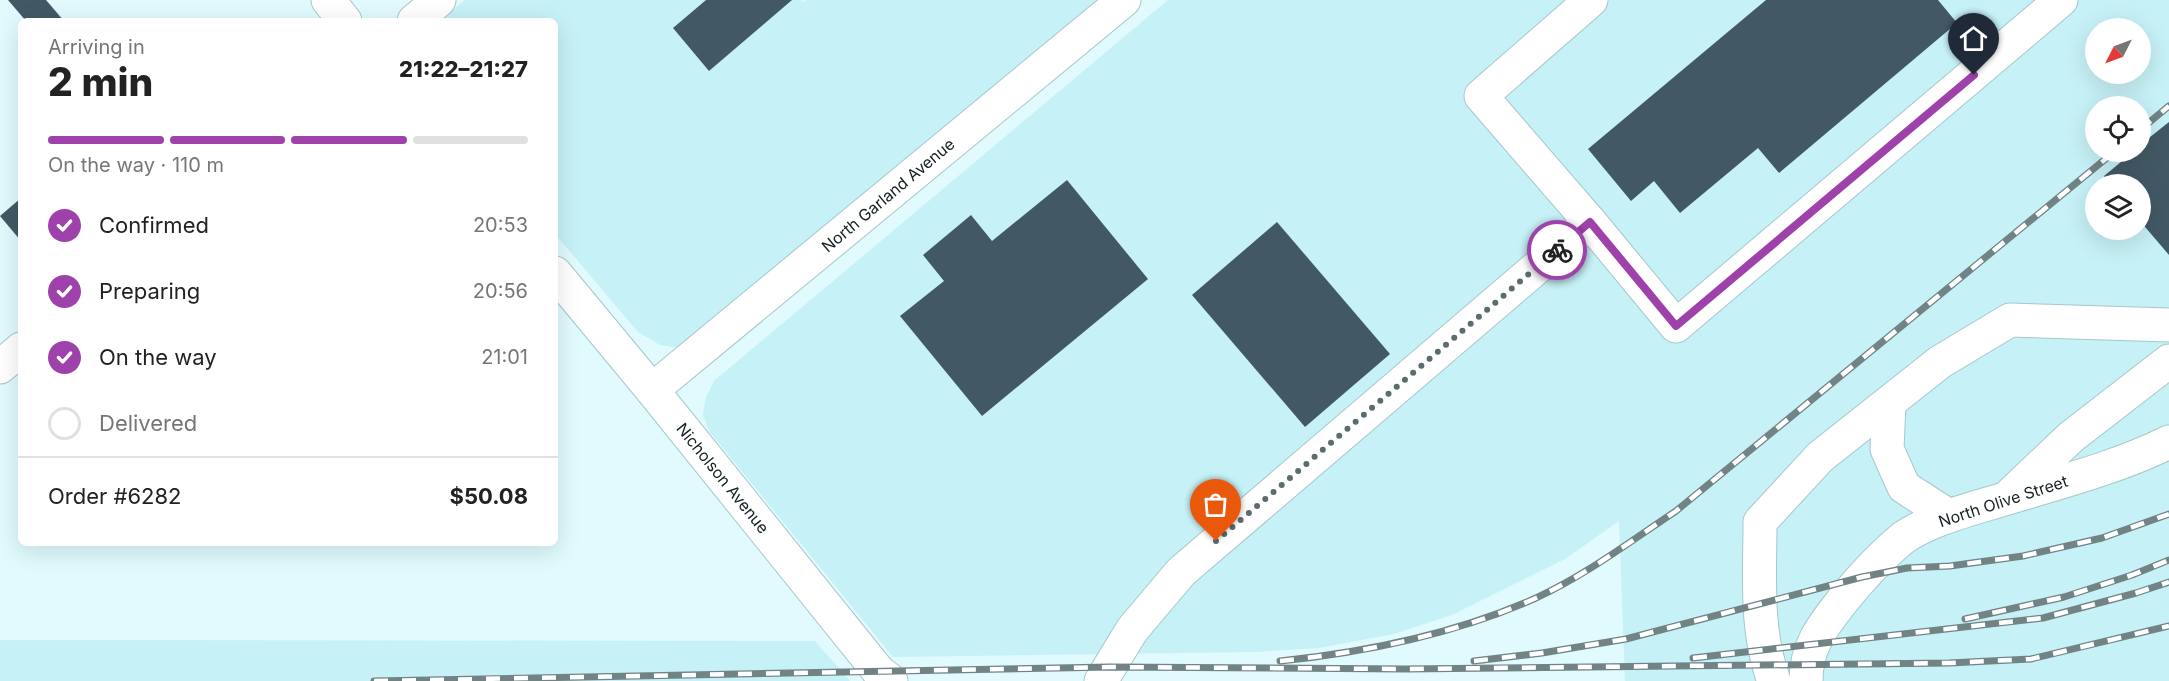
<!DOCTYPE html>
<html lang="en">
<head>
<meta charset="utf-8">
<style>
	:root { --surface:#fff; --page:#f2f2f2; --text:#222; --muted:#767676; --line:#e0e0e0; --accent:#9f41aa }
	body { margin:0; font-family:Inter,sans-serif; background:var(--page); color:var(--text); height:100vh; display:flex; flex-direction:column; font-size:22px; white-space:nowrap }
	* { box-sizing:border-box; margin:0 }
	p { font-size:20px; color:var(--muted) }
	.icon { flex:none; width:33px; height:33px; fill:none; stroke:currentColor; stroke-width:2; stroke-linecap:round; stroke-linejoin:round }
	.map { position:relative; flex:1; overflow:hidden }
	.drawer { position:absolute; left:18px; top:18px; width:540px; height:528px; display:flex; flex-direction:column; background:var(--surface); border-radius:9px; box-shadow:0 6px 24px #0002 }
	.drawer>* { flex:none }
	.needle { width:39px; rotate:228deg }
	.fabs { position:absolute; left:2085px; top:18px; display:grid; gap:12px }
	.fabs a { display:grid; place-items:center; width:66px; height:66px; border-radius:50%; background:var(--surface); box-shadow:0 6px 24px #0002; font-size:30px }
	.pin { position:absolute; display:grid; place-items:center; width:51px; height:51px; color:#fff; margin:-62px -26px; border-radius:50% 50% 50% 0; rotate:-45deg; box-shadow:0 0 6px #0007 }
	.pin .icon { rotate:45deg }
	.courier { position:absolute; display:grid; place-items:center; width:60px; height:60px; margin:-30px; border:4px solid #9f41aa; border-radius:50%; background:#fff; color:#222; box-shadow:0 2px 8px #0007 }
	.head em { font-style:normal; font-weight:800 }
	.head div { display:flex; flex-direction:column-reverse }
	.head { display:flex; align-items:center; justify-content:space-between; height:102px; padding:0 30px }
	h1 { font-size:39px; font-weight:800; line-height:45px }
	.bar { display:grid; grid-template-columns:repeat(4,1fr); gap:9px 6px; align-content:center; height:72px; padding:0 30px }
	.bar i { height:8px; border-radius:4px; background:var(--line) }
	.bar .on { background:var(--accent) }
	.bar p { grid-column:span 4 }
	.line { display:flex; align-items:center; gap:15px; padding:0 30px; border-top:2px solid var(--line) }
	.line div { flex:1 }
	ol { padding:0 30px; list-style:none }
	li { display:flex; align-items:center; gap:18px; height:66px }
	li p { margin-inline-start:auto }
	li .icon { padding:6px; border-radius:50%; background:var(--accent); color:#fff; stroke-width:4 }
	li:last-child { color:var(--muted) }
	li i { width:33px; height:33px; border:3px solid var(--line); border-radius:50% }
	.map>svg:first-child { display:block }
	.built { fill:#c6f1f6; fill-rule:evenodd }
	.building { fill:#425965 }
	.lines { fill:none; stroke-linecap:round; stroke-linejoin:round }
	.minor-casing { stroke:#a7c7cb; stroke-width:35 }
	.minor { stroke:#fff; stroke-width:33 }
	.rail-casing { stroke:#718385; stroke-width:7 }
	.rail { stroke:#fff; stroke-width:4.5; stroke-dasharray:14; stroke-linecap:butt }
	.done { stroke:#5b6c6f; stroke-width:6; stroke-dasharray:0 10.8 }
	.route { stroke:#9f41aa; stroke-width:8 }
	.labels { text-anchor:middle; dominant-baseline:central; stroke-width:6; stroke-linejoin:round; paint-order:stroke }
	.street-label { font-size:16px; fill:#142022; stroke:#fff }
</style>
</head>
<body>
<div class="map">
<svg width="2169" height="681" viewBox="0 0 2169 681">
	<rect width="100%" height="100%" fill="#e0fafd"/>
	<!-- built -->
	<g class="built">
		<polygon points="465,0 801,0 803,2 806,0 1104,0 686,349 660,345 638,332 555,234 555,21 439,21"/>
		<path d="M 1168,0 L 2169,0 L 2169,681 L 1625,681 L 1619,521 L 1565,559 L 1452,615 L 1394,634 L 1319,648 L 1255,652 L 893,657 L 709,431 L 703,414 L 706,397 L 714,381 ZM 2096,28 L 2140,28 L 2140,74 L 2096,74 ZM 2096,106 L 2140,106 L 2140,152 L 2096,152 ZM 2096,184 L 2140,184 L 2140,230 L 2096,230 Z"/>
		<polygon points="0,640 815,641 850,681 0,681"/>
	</g>
	<!-- building -->
	<g class="building">
		<polygon points="8,0 46,0 64,21 26,21"/>
		<polygon points="706,0 792,0 709,71 673,28"/>
		<polygon points="1766,0 1938,0 1957,23 1779,173 1758,148 1680,213 1654,181 1631,201 1588,149"/>
		<polygon points="2169,122 2169,255 2140,221 2140,184 2111,184 2104,176 2133,152 2140,152 2140,145"/>
		<polygon points="1067,180 1148,279 982,416 900,316 944,281 923,255 971,215 992,241"/>
		<polygon points="21,198 21,241 0,216"/>
		<polygon points="1277,222 1390,354 1305,427 1192,295"/>
	</g>
	<g class="lines">
		<!-- minor casing -->
		<g class="minor-casing">
			<g id="minor">
				<polyline points="328,0 345,21"/>
				<polyline points="414,21 439,0"/>
				<polyline points="1590,222 1481,96 1591,0"/>
				<polyline points="555,273 652,390 879,672 891,681"/>
				<polyline points="0,367 21,349"/>
				<polyline points="652,390 1124,0"/>
				<polyline points="1889,403 1887,449 1904,487 1949,516"/>
				<polyline points="2012,493 2071,437 2169,361"/>
				<polyline points="1101,681 1132,630 1181,572 1590,222 1676,326 2061,0"/>
				<path d="M 1774,681 C 1755,631 1760,574 1760,522 L 1820,457 L 1940,362 L 2010,320 L 2169,325"/>
				<path d="M 1806,681 C 1806,646 1822,627 1843,600 C 1861,578 1881,556 1903,538 C 1928,520 1971,509 2001,500 C 2057,483 2116,468 2169,442"/>
			</g>
		</g>
		<!-- minor -->
		<use href="#minor" class="minor"/>
		<!-- rail casing -->
		<g class="rail-casing">
			<g id="rail">
				<polyline points="2140,130 2169,106"/>
				<polyline points="1965,619 2064,597 2132,575 2169,560"/>
				<polyline points="1693,658 2043,618 2136,593 2169,582"/>
				<path d="M 1280,661 C 1368,652 1455,634 1536,598 C 1586,575 1631,541 1676,511 L 2114,152"/>
				<polyline points="1474,661 1542,653 1626,639 1862,577 1907,568 1950,566 2023,556 2102,538 2169,514"/>
				<polyline points="374,681 1110,667 1406,669 1949,663 2031,659 2169,626"/>
			</g>
		</g>
		<!-- rail -->
		<use href="#rail" class="rail"/>
	</g>
	<g class="lines">
		<!-- done -->
		<polyline class="done" points="1216,541 1557,250"/>
		<!-- route -->
		<polyline class="route" points="1557,250 1590,222 1676,326 1974,75"/>
	</g>
	<g class="labels">
		<!-- street labels -->
		<g class="street-label">
			<text transform="translate(888 195) rotate(-40)">North Garland Avenue</text>
			<text transform="translate(723 478) rotate(51)">Nicholson Avenue</text>
			<text transform="translate(2003 501) rotate(-18)">North Olive Street</text>
		</g>
	</g>
</svg>
<div class="fabs">
<a><svg class="needle" viewBox="-14 -14 28 28"><path d="M0-13l5 13h-10z" fill="#e53935"/><path d="M0 13l5-13h-10z" fill="#767676"/></svg></a>
<a><svg class="icon" aria-label="locate" viewBox="0 0 24 24"><circle cx="12" cy="12" r="6"/><path d="M12 2v4M12 18v4M2 12h4M18 12h4"/></svg></a>
<a><svg class="icon" aria-label="layers" viewBox="0 0 24 24"><path d="M12 4l9 5-9 5-9-5zM3 14l9 5 9-5"/></svg></a>
</div>
<div class="pin" style="left:1216px;top:541px;background:#ea580c"><svg class="icon" aria-label="bag" viewBox="0 0 24 24"><path d="M5 8h14l-1 12H6zM9 8a3 3 0 0 1 6 0"/></svg></div>
<div class="pin" style="left:1974px;top:75px;background:#1f2937"><svg class="icon" aria-label="home" viewBox="0 0 24 24"><path d="M3 11l9-7 9 7M6 9v11h12V9"/></svg></div>
<div class="courier" style="left:1557px;top:250px"><svg class="icon" aria-label="bike" viewBox="0 0 24 24"><circle cx="6" cy="16" r="4"/><circle cx="18" cy="16" r="4"/><path d="M6 16l4-8h5l3 8M10 8l3 8H6M13 5h3"/></svg></div>
<section class="drawer">
<div class="head"><div><h1>2 min</h1><p>Arriving in</p></div><em>21:22–21:27</em></div>
<div class="bar"><i class="on"></i><i class="on"></i><i class="on"></i><i></i><p>On the way · 110 m</p></div>
<ol>
<li><svg class="icon" aria-label="check" viewBox="0 0 24 24"><path d="M5 12l5 5 9-10"/></svg>Confirmed<p>20:53</p></li>
<li><svg class="icon" aria-label="check" viewBox="0 0 24 24"><path d="M5 12l5 5 9-10"/></svg>Preparing<p>20:56</p></li>
<li><svg class="icon" aria-label="check" viewBox="0 0 24 24"><path d="M5 12l5 5 9-10"/></svg>On the way<p>21:01</p></li>
<li><i></i>Delivered</li>
</ol>
<div class="line" style="height:78px"><div>Order #6282</div><b>$50.08</b></div>
</section>
</div>
</body>
</html>
